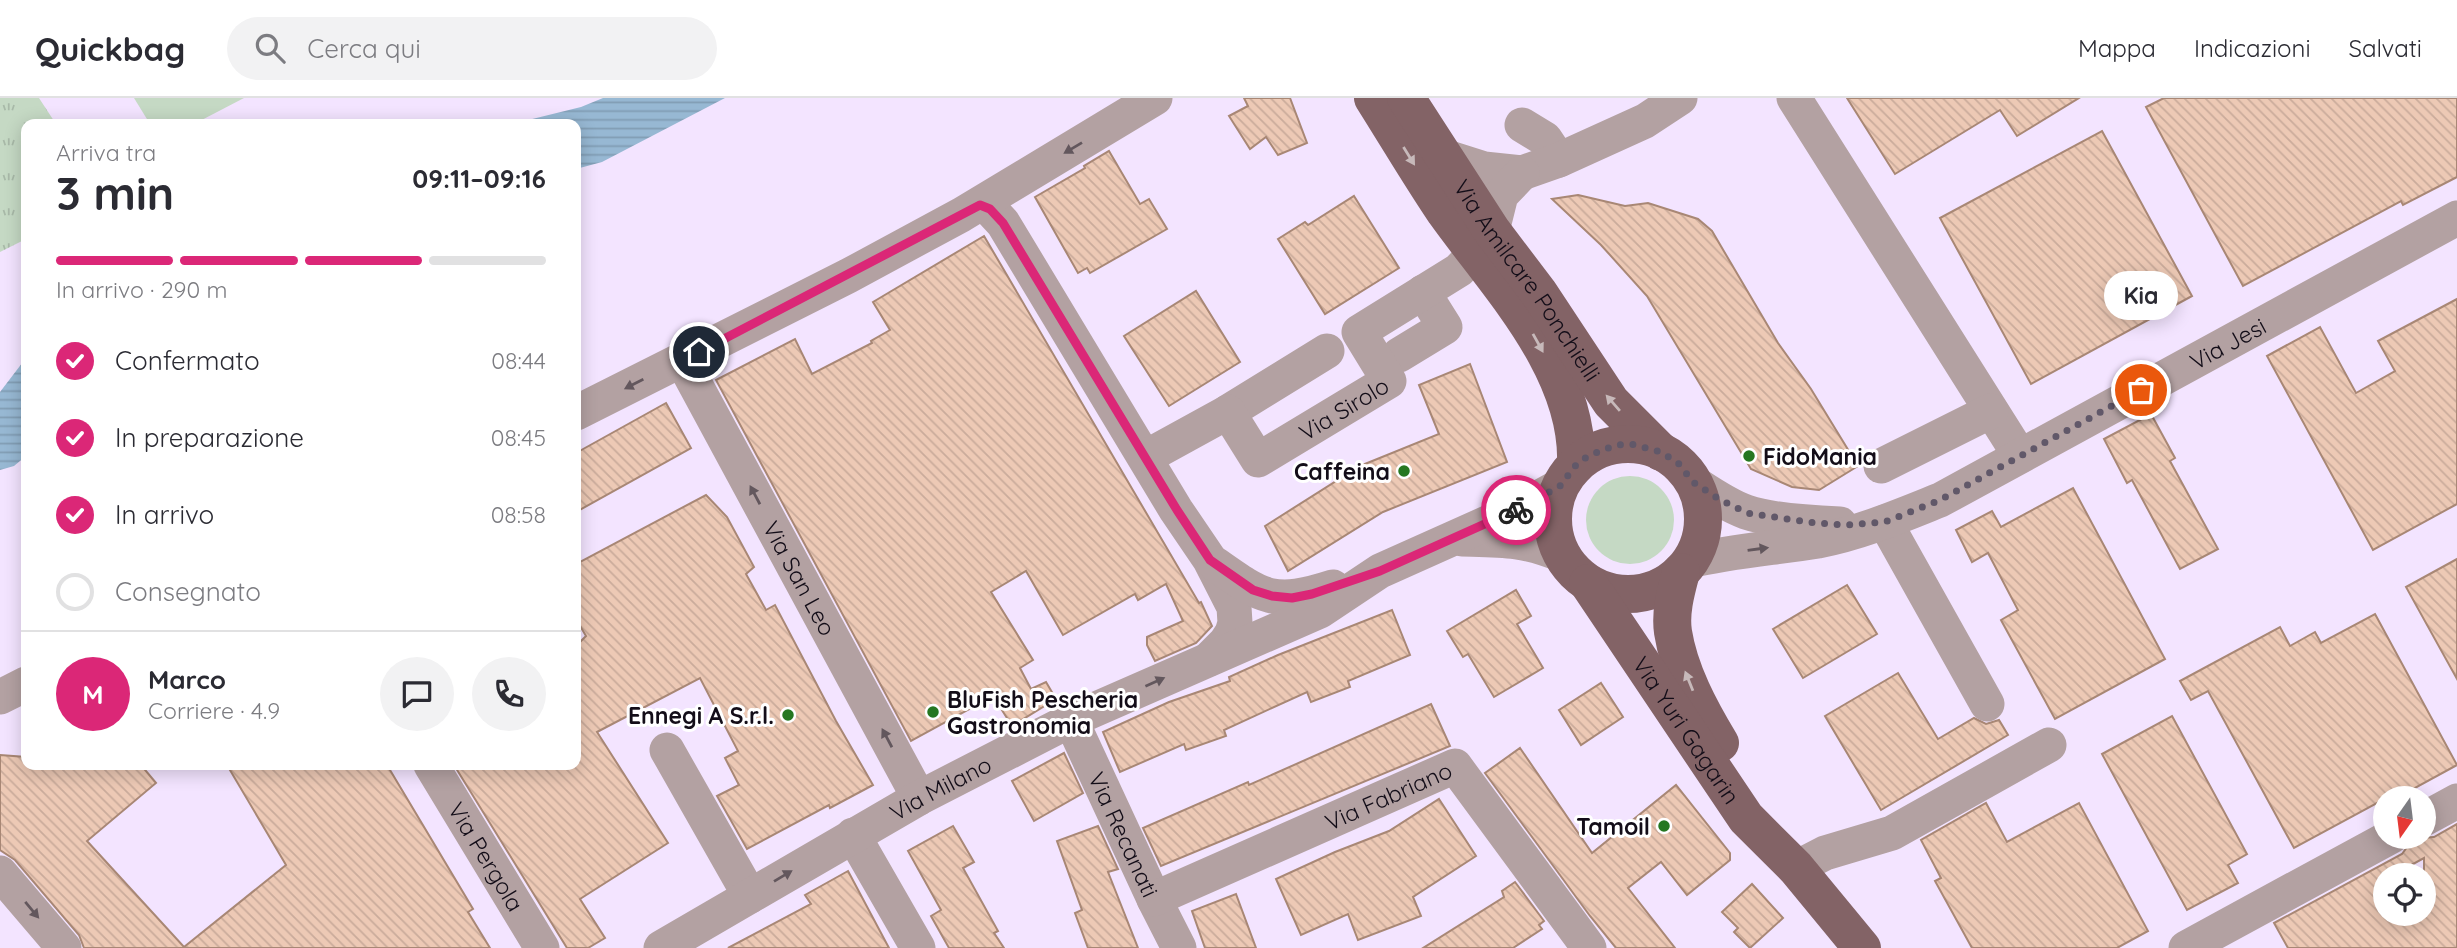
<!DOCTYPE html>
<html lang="it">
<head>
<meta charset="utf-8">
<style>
	:root { --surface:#fff; --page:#f2f2f3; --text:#2b2b33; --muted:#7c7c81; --line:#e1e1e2; --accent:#db2777 }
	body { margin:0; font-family:Quicksand,sans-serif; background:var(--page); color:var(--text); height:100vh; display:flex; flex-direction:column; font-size:26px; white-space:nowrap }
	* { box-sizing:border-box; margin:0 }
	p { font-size:23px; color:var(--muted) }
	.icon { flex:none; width:38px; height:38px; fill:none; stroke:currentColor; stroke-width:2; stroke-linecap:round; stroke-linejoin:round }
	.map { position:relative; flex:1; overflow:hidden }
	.side { position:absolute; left:21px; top:21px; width:560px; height:651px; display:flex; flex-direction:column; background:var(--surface); border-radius:14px; box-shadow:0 4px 18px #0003 }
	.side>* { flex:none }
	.needle { width:46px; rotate:194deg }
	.fabs { position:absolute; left:2373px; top:688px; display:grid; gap:14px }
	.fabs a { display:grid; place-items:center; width:63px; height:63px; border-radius:50%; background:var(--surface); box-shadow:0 4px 18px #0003; font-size:35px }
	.pin { position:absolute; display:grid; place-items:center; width:60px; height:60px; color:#fff; margin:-30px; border:4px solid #fff; border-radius:50%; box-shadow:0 2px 7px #0007 }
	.courier { position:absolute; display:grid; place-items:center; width:70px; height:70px; margin:-35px; border:5px solid #db2777; border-radius:50%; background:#fff; color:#222; box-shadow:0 2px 9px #0007 }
	.bubble { position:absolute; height:49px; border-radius:24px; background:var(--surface); box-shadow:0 4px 18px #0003; font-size:23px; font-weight:700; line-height:49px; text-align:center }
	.overview em { font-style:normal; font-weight:700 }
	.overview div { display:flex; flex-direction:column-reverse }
	.overview { display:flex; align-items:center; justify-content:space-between; height:119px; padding:0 35px }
	h1 { font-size:46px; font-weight:700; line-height:52px }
	.bar { display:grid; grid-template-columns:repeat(4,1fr); gap:10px 7px; align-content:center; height:84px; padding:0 35px }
	.bar i { height:9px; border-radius:5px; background:var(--line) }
	.bar .active { background:var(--accent) }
	.bar p { grid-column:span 4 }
	.line { display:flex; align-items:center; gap:18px; padding:0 35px; border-top:2px solid var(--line) }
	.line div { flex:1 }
	.round { display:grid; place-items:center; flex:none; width:74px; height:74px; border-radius:37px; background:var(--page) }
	ol { padding:0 35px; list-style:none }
	li { display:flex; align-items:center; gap:21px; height:77px }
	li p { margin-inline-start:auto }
	li .icon { padding:7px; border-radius:50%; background:var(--accent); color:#fff; stroke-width:4 }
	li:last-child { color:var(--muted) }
	li i { width:38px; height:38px; border:4px solid var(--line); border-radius:50% }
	header { display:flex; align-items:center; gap:42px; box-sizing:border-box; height:98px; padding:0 35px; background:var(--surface); border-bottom:2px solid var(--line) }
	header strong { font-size:33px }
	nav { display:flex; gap:38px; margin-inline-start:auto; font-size:24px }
	.search { width:490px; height:63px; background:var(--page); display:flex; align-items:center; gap:18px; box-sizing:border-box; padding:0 24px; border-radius:38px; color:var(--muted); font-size:26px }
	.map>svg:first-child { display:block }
	.green { fill:#c5d9c4 }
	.park { fill:url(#park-tufts) }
	.water { fill:url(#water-rules) }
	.building { fill:url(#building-back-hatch); stroke:#a88775; stroke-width:2; fill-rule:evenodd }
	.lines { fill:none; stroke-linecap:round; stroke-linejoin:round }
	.minor { stroke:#b3a1a2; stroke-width:35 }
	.major { stroke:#836366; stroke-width:38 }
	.oneway { fill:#63575d }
	.oneway2 { fill:#c7b9ba }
	.done { stroke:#615869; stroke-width:7; stroke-dasharray:0 12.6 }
	.route { stroke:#db2777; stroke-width:9 }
	.poi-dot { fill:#257721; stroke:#fff; stroke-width:2.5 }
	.labels { text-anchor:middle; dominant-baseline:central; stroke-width:6; stroke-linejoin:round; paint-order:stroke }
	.street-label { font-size:23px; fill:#130d18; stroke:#fff }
	.poi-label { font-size:23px; font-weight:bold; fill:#130d18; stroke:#fff; text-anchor:end }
</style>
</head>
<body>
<header>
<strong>Quickbag</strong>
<div class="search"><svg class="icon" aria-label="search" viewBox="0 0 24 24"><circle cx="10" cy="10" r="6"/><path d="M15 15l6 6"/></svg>Cerca qui</div>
<nav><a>Mappa</a><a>Indicazioni</a><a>Salvati</a></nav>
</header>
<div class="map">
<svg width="2457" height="850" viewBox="0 0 2457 850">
	<defs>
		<pattern id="park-tufts" width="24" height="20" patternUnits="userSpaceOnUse" patternTransform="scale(1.75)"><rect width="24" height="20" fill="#c5d9c4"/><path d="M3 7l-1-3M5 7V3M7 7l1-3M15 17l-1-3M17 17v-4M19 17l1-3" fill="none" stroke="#a8b9a8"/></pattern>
		<pattern id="water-rules" width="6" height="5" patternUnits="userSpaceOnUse" patternTransform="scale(1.75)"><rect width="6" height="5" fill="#97b8d3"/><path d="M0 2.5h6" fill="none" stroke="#819db4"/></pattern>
		<pattern id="building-back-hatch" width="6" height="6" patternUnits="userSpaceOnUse" patternTransform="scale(1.75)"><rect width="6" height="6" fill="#edc9b5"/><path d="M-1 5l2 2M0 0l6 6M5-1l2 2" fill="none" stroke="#caab9b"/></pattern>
	</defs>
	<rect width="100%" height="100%" fill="#f3e4ff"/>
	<!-- green -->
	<g class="green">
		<polygon points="134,0 244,0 194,26 150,26"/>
		<circle cx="1630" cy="422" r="44"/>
	</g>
	<!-- park -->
	<polygon class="park" points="0,0 39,0 56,26 26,26 26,141 0,154"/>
	<!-- water -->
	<g class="water">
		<polygon points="603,0 725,0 602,64 576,71 576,26 512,26 581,9"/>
		<polygon points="26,260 26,358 14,368 0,372 0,294"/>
	</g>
	<!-- building -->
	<g class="building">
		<polygon points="1244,0 1290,0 1307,45 1278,57 1266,39 1250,51 1229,18 1248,8"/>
		<polygon points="1847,0 2079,0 2017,38 2000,12 1895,76"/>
		<polygon points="2164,0 2457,0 2457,79 2403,107 2401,103 2243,188 2146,9"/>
		<polygon points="2102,33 2192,198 2031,286 1940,120"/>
		<polygon points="1109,53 1140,106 1149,101 1167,131 1090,175 1087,170 1078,175 1035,99 1085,70 1084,68"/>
		<polygon points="1578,97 1625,108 1648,105 1698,121 1712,133 1778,245 1811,291 1858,368 1819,392 1792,389 1751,371 1647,198 1601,147 1552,101"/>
		<polygon points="1354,98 1399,170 1325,216 1278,141 1305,124 1308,127"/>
		<polygon points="984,138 1199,505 1201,504 1212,528 1196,545 1155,563 1147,547 1147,539 1183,523 1166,486 1138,502 1135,496 1063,537 1026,473 991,494 1033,562 1020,570 1031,591 1046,584 1056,601 1012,628 993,598 911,643 716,282 795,241 812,276 872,245 871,243 890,232 873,204"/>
		<polygon points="1196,193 1240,264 1169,308 1124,238"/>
		<polygon points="2457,201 2457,406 2373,452 2267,258 2320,229 2356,295 2395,273 2378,243"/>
		<polygon points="1470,266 1507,364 1383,414 1288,473 1265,428 1360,368 1439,336 1419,287"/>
		<polygon points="666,305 691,350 576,414 576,355"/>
		<polygon points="2151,316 2175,360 2170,363 2218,451 2180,471 2132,382 2127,385 2104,341"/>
		<polygon points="2073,390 2165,561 2055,621 2001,522 2018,512 1988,455 1972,464 1956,432 1992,413 2001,429"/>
		<polygon points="706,397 727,419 754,469 746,476 766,512 775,507 836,623 873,687 830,710 829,707 747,751 717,698 739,687 725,660 738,653 700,580 597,634 668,745 580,801 605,840 588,850 567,850 454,667 576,667 576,548 586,538 576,521 576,466"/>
		<polygon points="2457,461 2457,581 2406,489"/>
		<polygon points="1847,487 1877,536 1803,580 1773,531"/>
		<polygon points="1516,492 1531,518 1517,526 1543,570 1494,599 1468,556 1463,559 1447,533"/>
		<polygon points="1392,512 1410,557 1348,583 1350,589 1311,604 1307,594 1224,632 1226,638 1186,652 1184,646 1120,674 1103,634 1169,604 1230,583 1229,579 1278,557"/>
		<polygon points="2375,516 2457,667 2404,696 2401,692 2294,750 2208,593 2191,602 2180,583 2280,529 2290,548 2315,534 2321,545"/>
		<polygon points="1898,575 1938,641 1974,620 1986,626 1999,622 2008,637 1881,712 1825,618"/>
		<polygon points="1601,585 1623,619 1581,647 1559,612"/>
		<polygon points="1431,606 1450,648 1161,768 1143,730 1248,684 1249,687"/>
		<polygon points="2172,618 2247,756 2228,767 2238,785 2187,812 2102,656"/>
		<polygon points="1520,650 1592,755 1676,687 1730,755 1730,762 1687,797 1661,764 1628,790 1675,850 1616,850 1590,818 1485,675"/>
		<polygon points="1064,655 1083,695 1034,723 1012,683"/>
		<polygon points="0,657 26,659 26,667 141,667 156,685 87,743 184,849 286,767 227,667 387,667 473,811 468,814 490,850 84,850 79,837 15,762 0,752"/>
		<polygon points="1439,701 1476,758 1413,799 1421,818 1358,842 1348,816 1301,837 1276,781 1335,754 1389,733"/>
		<polygon points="1986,705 2007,744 2079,705 2148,833 2117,850 1972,850 1935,783 1941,780 1921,742"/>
		<path d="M 2457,726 L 2457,850 L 2288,850 L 2274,825 L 2402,756 L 2410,745 L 2420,740 L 2434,739 ZM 2424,760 L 2424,816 L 2385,816 L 2385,777 L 2393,777 Z"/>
		<polygon points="953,728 974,764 963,770 998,833 994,835 1004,850 949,850 931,818 941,812 908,753"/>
		<polygon points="1098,728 1118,771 1108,774 1138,850 1088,850 1075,815 1082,812 1057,743"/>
		<polygon points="848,773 889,850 728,850 811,806 805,797"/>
		<polygon points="1515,784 1544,823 1539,827 1542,831 1513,850 1423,850 1504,799 1502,793"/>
		<polygon points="1752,786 1783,820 1750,850 1734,834 1738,830 1722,814"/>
		<polygon points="1236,796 1256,850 1205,850 1192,813"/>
	</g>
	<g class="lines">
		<!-- minor -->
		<g class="minor">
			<polyline points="1794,0 2020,358"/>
			<polyline points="1522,27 1545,41 1559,62"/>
			<polyline points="1443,58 1484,71 1522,75 1559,62 1645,23 1680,0"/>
			<polyline points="980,107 990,111 1003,125 1176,412 1210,462 1234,509 1235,525 1232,535 1226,544 1209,561"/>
			<polyline points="1492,133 1501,97 1522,75"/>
			<polyline points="1399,257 1445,229 1423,194"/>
			<path id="s1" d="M 682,262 L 919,700"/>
			<polyline points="1228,314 1327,253"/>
			<polyline points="576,315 848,178 961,117 1155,0"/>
			<path id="s2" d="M 1146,359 L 1228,314 L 1258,362 L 1389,283 L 1359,234 L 1459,172 L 1475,155"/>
			<polyline points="1881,368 1991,313"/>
			<path d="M 1693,384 C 1710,395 1727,407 1746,414 C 1769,422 1815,425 1840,426"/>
			<polyline points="1885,424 1987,606"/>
			<path d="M 1462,441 C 1503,442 1523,441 1562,457"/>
			<path id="s3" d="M 1690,463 C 1732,453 1775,450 1818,443 C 1860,435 1900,418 1940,402 L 2457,120"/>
			<path d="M 1215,466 C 1263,500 1274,508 1333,489"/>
			<polyline points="0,599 26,586"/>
			<path id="s4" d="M 1071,622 L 1154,801 L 1179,850"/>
			<polyline points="667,652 750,798"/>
			<path id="s5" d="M 431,667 L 542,850"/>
			<polyline points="2424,721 2457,703"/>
			<polyline points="853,737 918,850"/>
			<polyline points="1796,770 1825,755 1892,735 2049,647"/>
			<polyline points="0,775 64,850"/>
			<path id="s6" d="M 1154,801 L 1455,668 L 1589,850"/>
			<path id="s7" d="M 661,850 L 919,700 L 1071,622 L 1320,513 L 1380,473 L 1514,413 L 1560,388"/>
			<polyline points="2186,850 2392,738"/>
		</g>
		<!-- major -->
		<g class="major">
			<path d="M 1373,0 C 1397,38 1420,77 1445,114 C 1497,187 1580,271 1576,367"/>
			<path id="s8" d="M 1406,0 L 1492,133 L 1539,195 L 1611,304 L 1661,354"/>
			<circle cx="1628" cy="421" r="75"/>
			<path d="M 1681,474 C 1676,493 1670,514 1673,534 C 1679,573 1700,612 1720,645"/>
			<path id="s9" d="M 1588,485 L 1746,720 L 1796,770 L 1862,850"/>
		</g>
	</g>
	<!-- one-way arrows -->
	<defs><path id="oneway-solid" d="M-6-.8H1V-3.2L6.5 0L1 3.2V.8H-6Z" transform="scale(1.75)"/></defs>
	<g class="oneway">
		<use href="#oneway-solid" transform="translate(1073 50) rotate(149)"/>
		<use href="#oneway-solid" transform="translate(634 286) rotate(153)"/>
		<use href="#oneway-solid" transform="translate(755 397) rotate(-118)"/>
		<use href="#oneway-solid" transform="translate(1758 451) rotate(-8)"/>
		<use href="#oneway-solid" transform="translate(1155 584) rotate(-24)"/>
		<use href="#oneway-solid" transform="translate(887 640) rotate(-118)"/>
		<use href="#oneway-solid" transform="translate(783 778) rotate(-31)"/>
		<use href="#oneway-solid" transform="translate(32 812) rotate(50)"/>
	</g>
	<g class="oneway2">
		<use href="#oneway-solid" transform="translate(1409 58) rotate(58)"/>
		<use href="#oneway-solid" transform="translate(1538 245) rotate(61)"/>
		<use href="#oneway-solid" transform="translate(1613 305) rotate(-131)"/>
		<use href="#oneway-solid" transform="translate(1689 583) rotate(-112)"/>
	</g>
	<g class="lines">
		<!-- done -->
		<polyline class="done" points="1516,412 1560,388 1576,367 1588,358 1616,347 1631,346 1661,354 1679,366 1693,384 1719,401 1747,415 1815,425 1846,427 1885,424 1940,402 2141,292"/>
		<!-- route -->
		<polyline class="route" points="699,254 980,107 990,111 1003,125 1177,412 1210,462 1253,492 1272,498 1292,500 1312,496 1380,473 1516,412"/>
	</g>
	<!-- markers -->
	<g class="poi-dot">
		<circle cx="1749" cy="358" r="7"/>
		<circle cx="1404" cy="373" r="7"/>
		<circle cx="933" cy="614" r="7"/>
		<circle cx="788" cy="617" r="7"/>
		<circle cx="1664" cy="728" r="7"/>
	</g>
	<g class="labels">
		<!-- street labels -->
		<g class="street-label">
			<text stroke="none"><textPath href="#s8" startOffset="219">Via Amilcare Ponchielli</textPath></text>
			<text stroke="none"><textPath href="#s3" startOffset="586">Via Jesi</textPath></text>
			<text stroke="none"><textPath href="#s2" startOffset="250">Via Sirolo</textPath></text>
			<text stroke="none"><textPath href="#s1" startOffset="248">Via San Leo</textPath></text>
			<text stroke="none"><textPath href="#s9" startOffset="177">Via Yuri Gagarin</textPath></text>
			<text stroke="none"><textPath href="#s7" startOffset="322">Via Milano</textPath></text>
			<text stroke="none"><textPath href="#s6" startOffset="256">Via Fabriano</textPath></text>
			<text stroke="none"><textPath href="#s4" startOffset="126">Via Recanati</textPath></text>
			<text stroke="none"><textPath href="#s5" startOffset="107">Via Pergola</textPath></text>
		</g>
		<!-- poi labels -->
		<g class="poi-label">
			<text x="1763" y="358" text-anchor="start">FidoMania</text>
			<text x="1390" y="373">Caffeina</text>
			<text x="947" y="601" text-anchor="start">BluFish Pescheria<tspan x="947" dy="26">Gastronomia</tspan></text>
			<text x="774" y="617">Ennegi A S.r.l.</text>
			<text x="1650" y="728">Tamoil</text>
		</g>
	</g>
</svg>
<div class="fabs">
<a><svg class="needle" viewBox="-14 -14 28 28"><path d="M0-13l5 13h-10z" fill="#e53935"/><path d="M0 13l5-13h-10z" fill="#7c7c81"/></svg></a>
<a><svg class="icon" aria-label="locate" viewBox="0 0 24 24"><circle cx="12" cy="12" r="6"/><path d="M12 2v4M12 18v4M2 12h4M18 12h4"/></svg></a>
</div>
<div class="pin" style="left:2141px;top:292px;background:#ea580c"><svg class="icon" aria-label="bag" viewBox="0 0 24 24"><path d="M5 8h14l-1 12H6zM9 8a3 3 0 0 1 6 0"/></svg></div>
<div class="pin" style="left:699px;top:254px;background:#1f2937"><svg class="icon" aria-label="home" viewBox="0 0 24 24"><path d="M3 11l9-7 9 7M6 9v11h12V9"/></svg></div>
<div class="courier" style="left:1516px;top:412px"><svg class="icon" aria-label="bike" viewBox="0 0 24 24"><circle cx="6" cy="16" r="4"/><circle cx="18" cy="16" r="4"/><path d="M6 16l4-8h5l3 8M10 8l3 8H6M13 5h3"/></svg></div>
<div class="bubble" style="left:2104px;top:173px;width:74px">Kia</div>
<section class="side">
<div class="overview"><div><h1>3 min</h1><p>Arriva tra</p></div><em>09:11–09:16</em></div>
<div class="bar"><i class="active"></i><i class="active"></i><i class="active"></i><i></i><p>In arrivo · 290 m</p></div>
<ol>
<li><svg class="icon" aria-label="check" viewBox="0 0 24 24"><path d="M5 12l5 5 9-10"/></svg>Confermato<p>08:44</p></li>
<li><svg class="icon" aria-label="check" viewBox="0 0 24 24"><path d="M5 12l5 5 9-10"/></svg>In preparazione<p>08:45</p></li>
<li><svg class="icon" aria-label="check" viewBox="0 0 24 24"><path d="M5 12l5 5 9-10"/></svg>In arrivo<p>08:58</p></li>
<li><i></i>Consegnato</li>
</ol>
<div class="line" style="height:126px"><b class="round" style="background:var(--accent);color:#fff">M</b><div><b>Marco</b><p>Corriere · 4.9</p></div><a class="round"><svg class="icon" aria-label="chat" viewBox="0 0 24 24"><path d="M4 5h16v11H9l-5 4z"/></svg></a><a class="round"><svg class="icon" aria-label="phone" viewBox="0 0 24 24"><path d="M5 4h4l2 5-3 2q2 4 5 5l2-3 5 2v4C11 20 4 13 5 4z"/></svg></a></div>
</section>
</div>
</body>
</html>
